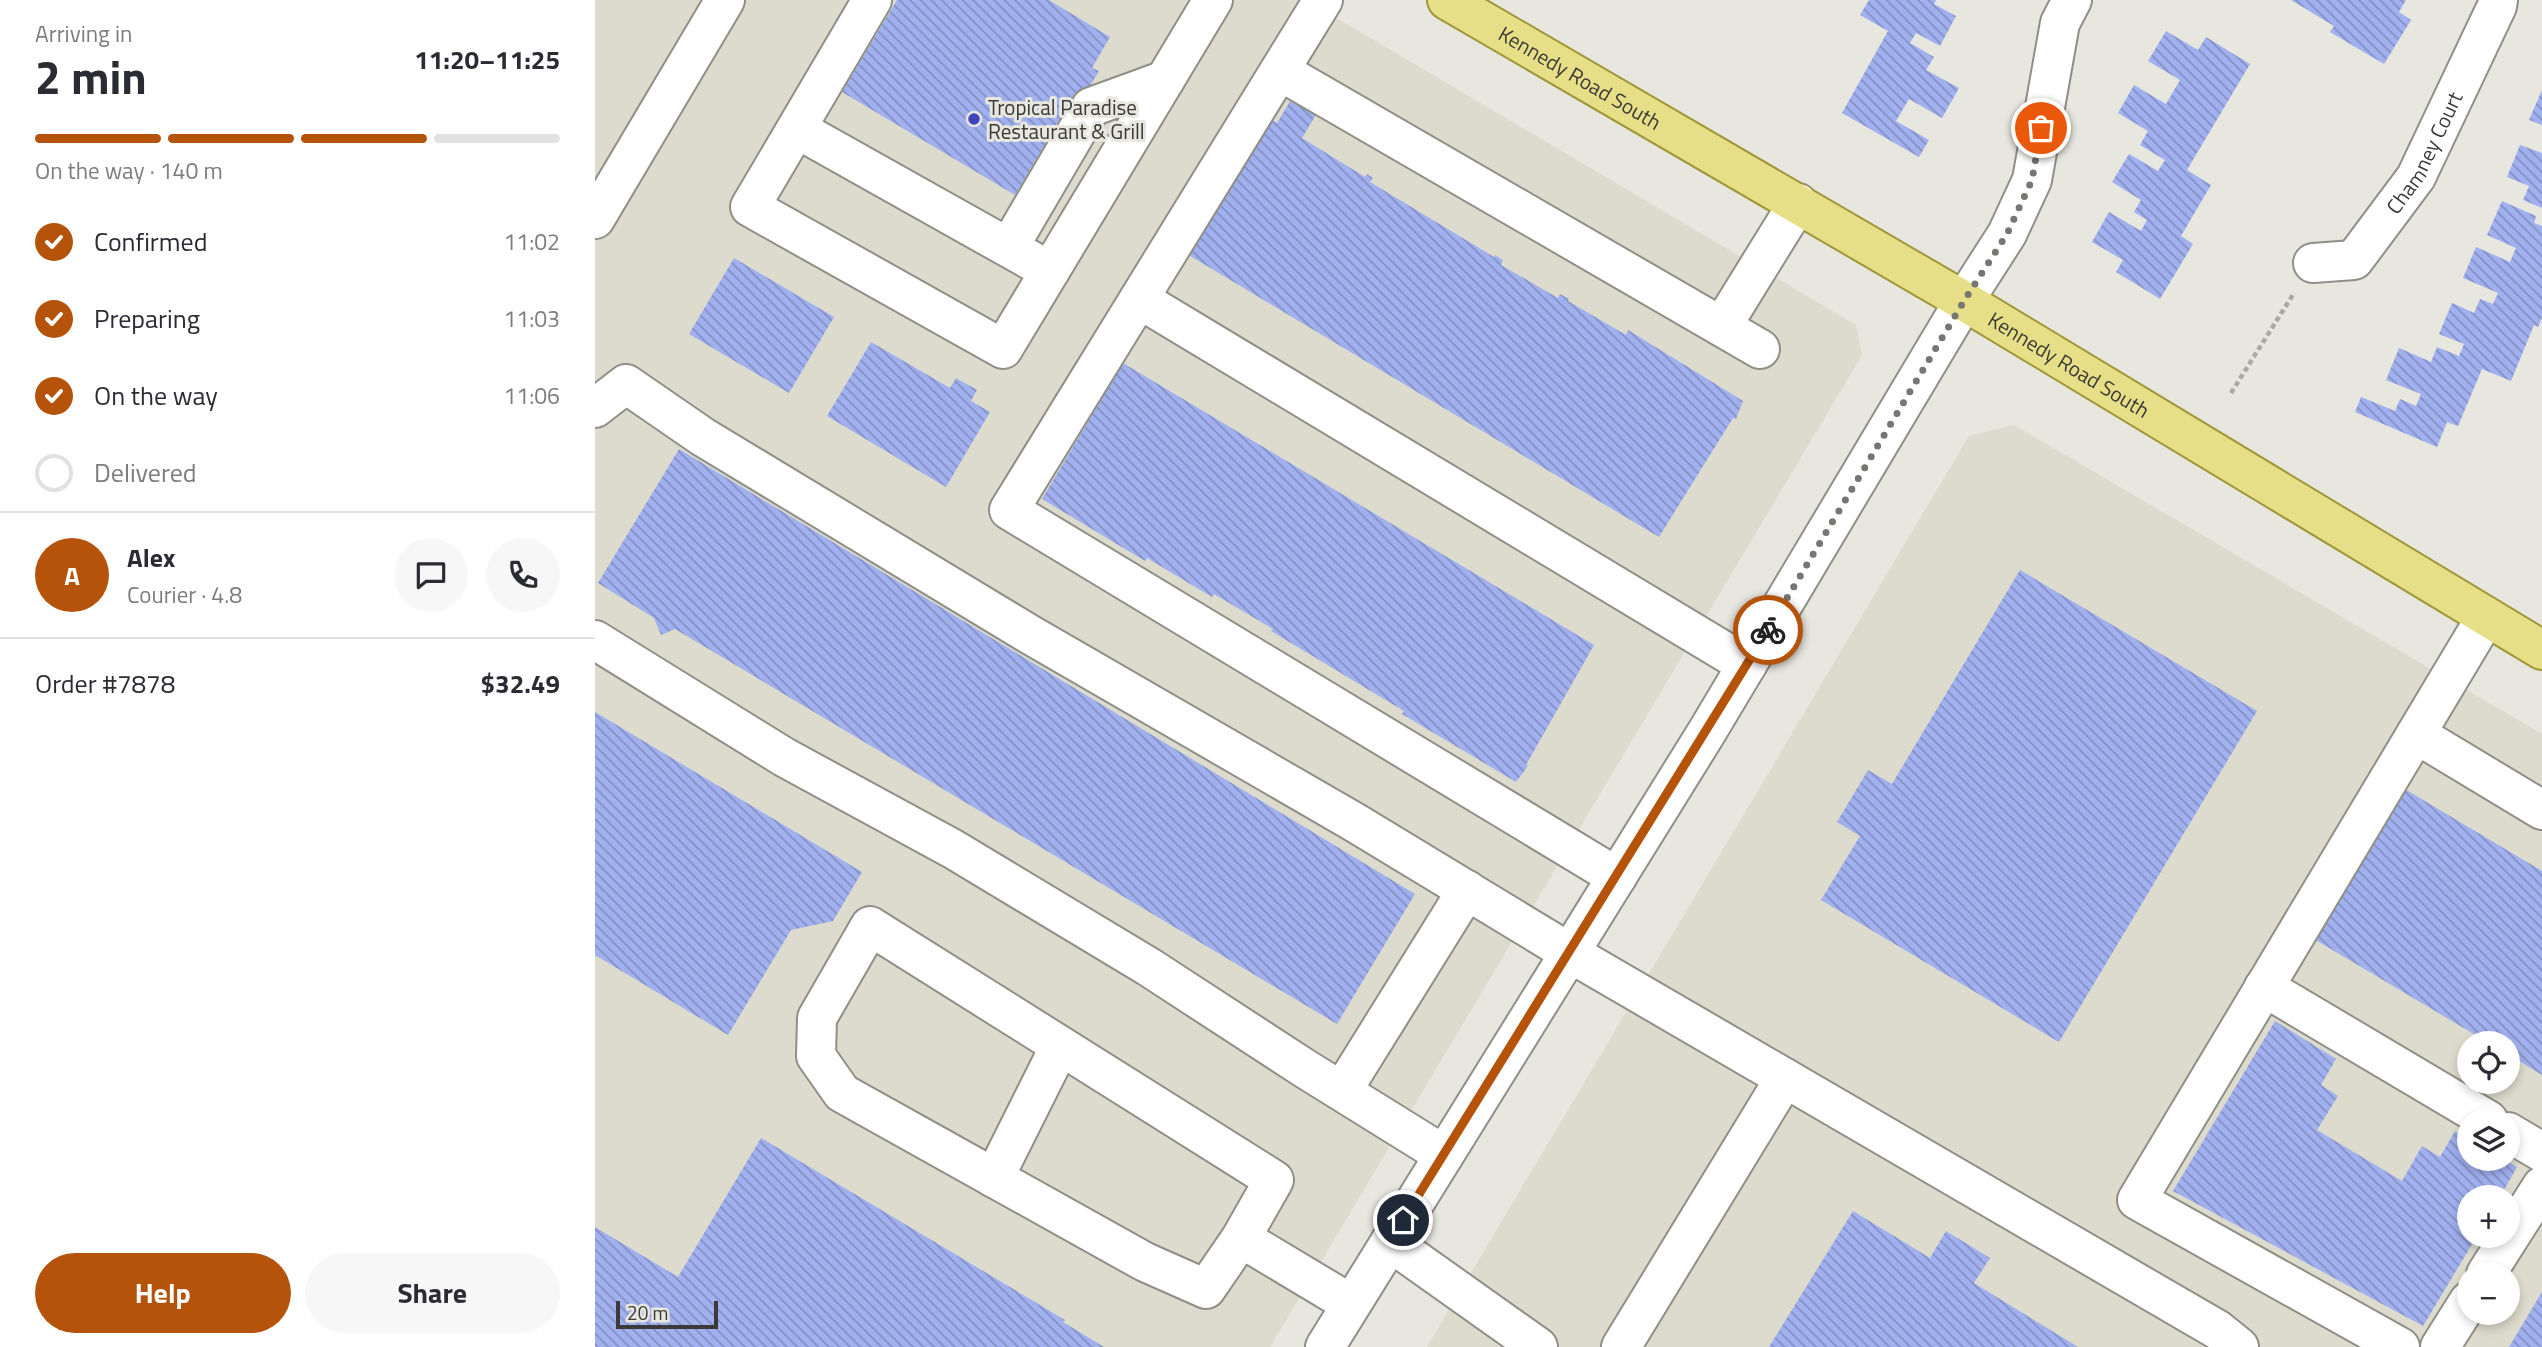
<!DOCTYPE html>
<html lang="en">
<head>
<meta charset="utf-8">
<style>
	:root { --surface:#fff; --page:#f7f7f7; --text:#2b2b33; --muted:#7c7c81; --line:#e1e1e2; --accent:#b45309 }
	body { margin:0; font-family:"Titillium Web",sans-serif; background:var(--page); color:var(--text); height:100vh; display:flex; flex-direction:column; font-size:26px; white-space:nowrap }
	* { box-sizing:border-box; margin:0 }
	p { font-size:23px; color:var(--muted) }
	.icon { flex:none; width:38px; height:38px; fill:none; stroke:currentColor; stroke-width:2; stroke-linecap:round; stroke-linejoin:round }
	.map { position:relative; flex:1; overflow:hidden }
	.panel { display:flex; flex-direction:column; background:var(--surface); width:595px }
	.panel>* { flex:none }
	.fabs { position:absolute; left:1862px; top:1031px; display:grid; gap:14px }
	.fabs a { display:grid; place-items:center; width:63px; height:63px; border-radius:50%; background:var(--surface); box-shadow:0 4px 10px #0003; font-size:35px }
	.scale { position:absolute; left:21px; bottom:18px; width:102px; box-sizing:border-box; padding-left:7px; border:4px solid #3b3a38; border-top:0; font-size:19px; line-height:24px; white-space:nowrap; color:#3b3a38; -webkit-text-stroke:5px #e7e6df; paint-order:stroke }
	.pin { position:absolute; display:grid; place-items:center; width:60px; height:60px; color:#fff; margin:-30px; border:4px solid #fff; border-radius:50%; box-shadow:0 2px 7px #0007 }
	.courier { position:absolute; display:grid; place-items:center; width:70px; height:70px; margin:-35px; border:5px solid #b45309; border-radius:50%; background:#fff; color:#222; box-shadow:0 2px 9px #0007 }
	.summary em { font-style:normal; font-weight:700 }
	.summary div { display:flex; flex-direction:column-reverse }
	.summary { display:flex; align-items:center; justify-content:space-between; height:119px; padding:0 35px }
	h1 { font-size:46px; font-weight:700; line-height:52px }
	.bar { display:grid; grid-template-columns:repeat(4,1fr); gap:10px 7px; align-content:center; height:84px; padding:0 35px }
	.bar i { height:9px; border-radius:5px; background:var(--line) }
	.bar .current { background:var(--accent) }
	.bar p { grid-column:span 4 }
	.line { display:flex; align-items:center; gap:18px; padding:0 35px; border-top:2px solid var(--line) }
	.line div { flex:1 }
	.round { display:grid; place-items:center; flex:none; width:74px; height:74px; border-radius:37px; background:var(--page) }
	ol { padding:0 35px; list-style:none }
	li { display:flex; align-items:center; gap:21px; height:77px }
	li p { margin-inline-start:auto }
	li .icon { padding:7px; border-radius:50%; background:var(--accent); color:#fff; stroke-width:4 }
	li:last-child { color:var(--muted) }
	li i { width:38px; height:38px; border:4px solid var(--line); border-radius:50% }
	.action { display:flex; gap:14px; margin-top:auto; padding:14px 35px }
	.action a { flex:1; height:80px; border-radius:42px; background:var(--accent); color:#fff; font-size:28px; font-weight:700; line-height:80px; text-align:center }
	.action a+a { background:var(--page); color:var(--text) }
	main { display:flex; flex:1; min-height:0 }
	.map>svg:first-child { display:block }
	.built { fill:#dcdbcd; fill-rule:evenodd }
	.building { fill:url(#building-back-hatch) }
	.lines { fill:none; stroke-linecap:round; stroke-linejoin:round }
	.minor-casing { stroke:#8f8f88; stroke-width:42 }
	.major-casing { stroke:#a09739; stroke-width:42 }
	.path { stroke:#aaa9a4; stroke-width:4.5; stroke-dasharray:5 3.5; stroke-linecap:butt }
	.minor { stroke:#fff; stroke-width:38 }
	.major { stroke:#e6df88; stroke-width:38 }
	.done { stroke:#777672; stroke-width:7; stroke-dasharray:0 12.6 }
	.route { stroke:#b45309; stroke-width:9 }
	.poi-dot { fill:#3d45b9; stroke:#e7e6df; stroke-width:2.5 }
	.labels { text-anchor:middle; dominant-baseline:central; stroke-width:6; stroke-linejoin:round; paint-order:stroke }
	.street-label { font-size:21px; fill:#3b3a38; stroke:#e7e6df }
	.poi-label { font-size:21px; fill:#3b3a38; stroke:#e7e6df; text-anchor:start }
</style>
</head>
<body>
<main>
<section class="panel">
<div class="summary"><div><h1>2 min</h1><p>Arriving in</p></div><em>11:20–11:25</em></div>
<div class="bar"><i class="current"></i><i class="current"></i><i class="current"></i><i></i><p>On the way · 140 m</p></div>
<ol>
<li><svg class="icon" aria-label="check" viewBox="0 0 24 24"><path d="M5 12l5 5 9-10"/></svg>Confirmed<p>11:02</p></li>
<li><svg class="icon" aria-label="check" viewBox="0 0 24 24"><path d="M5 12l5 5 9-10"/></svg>Preparing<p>11:03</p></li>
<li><svg class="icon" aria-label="check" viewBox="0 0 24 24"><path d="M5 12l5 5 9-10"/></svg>On the way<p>11:06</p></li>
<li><i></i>Delivered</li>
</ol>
<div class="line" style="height:126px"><b class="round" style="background:var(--accent);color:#fff">A</b><div><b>Alex</b><p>Courier · 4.8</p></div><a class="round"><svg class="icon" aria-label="chat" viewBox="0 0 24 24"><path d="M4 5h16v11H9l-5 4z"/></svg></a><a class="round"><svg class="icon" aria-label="phone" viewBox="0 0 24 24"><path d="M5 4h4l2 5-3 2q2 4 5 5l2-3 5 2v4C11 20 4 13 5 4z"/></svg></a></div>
<div class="line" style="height:91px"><div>Order #7878</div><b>$32.49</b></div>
<div class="action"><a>Help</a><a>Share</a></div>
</section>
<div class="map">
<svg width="1947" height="1347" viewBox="0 0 1947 1347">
	<defs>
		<pattern id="building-back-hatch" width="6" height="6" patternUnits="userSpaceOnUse" patternTransform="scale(1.75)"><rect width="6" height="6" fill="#a1b0ef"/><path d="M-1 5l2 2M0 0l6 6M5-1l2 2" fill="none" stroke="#8490c3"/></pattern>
	</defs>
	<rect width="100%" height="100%" fill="#e7e6df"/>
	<!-- built -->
	<g class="built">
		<polygon points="0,0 711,0 1261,325 1267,355 675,1347 0,1347"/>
		<path d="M 1419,425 L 1947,734 L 1947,1347 L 832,1347 L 1374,436 ZM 1874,1043 L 1913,1043 L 1913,1082 L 1874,1082 ZM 1874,1120 L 1913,1120 L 1913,1158 L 1874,1158 ZM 1874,1197 L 1913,1197 L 1913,1236 L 1874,1236 ZM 1874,1274 L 1913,1274 L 1913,1312 L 1874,1312 Z"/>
	</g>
	<!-- building -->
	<g class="building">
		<polygon points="302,0 454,0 515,37 497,68 504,71 489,96 481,92 420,195 247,92"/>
		<polygon points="1274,0 1341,0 1339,4 1361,16 1345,46 1321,33 1315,43 1339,57 1331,70 1364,88 1347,118 1314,99 1301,121 1334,140 1324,157 1247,113 1293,31 1265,15"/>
		<polygon points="1696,0 1811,0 1804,12 1816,20 1789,64 1735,32 1739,26"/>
		<polygon points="1571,31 1603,50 1611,37 1655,64 1592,170 1616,185 1586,236 1598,244 1565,299 1521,272 1528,260 1497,242 1514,212 1546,231 1552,220 1539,212 1546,200 1517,182 1534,154 1563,171 1570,160 1545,145 1553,131 1523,113 1539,85 1571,104 1585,80 1553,61"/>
		<polygon points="1947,90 1947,125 1934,120"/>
		<polygon points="697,98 722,113 707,138 770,177 772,174 778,178 775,182 899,257 900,255 908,260 906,265 963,298 965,294 974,299 973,301 1031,335 1033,330 1148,401 1141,419 1138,418 1064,537 592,254 673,118 682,123"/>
		<polygon points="1925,145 1947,153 1947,208 1928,200 1934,186 1912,177"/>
		<polygon points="1907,201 1941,216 1939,223 1947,226 1947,318 1943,327 1939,325 1916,381 1887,369 1863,426 1852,422 1842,447 1760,412 1766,397 1800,411 1805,399 1821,406 1826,394 1791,380 1804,348 1836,362 1842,347 1864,356 1869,344 1844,334 1857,303 1879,313 1885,299 1898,304 1903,293 1868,278 1881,247 1915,262 1921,248 1892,235"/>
		<polygon points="139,258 239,317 194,393 94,334"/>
		<polygon points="276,342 355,388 361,378 382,390 376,401 395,412 351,487 232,416"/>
		<polygon points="528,363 999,645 931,765 933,766 921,782 807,714 809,711 676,631 678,629 619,594 617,597 552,558 550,561 447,499"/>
		<polygon points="84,449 820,894 742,1024 80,629 66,635 59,618 3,583"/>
		<polygon points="1425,570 1662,711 1464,1042 1226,900 1265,836 1242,822 1273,770 1297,784"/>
		<polygon points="0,712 267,872 238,921 196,930 133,1035 0,955"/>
		<polygon points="1803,785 1947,871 1947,1075 1913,1054 1913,1043 1894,1043 1719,939"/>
		<polygon points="1680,1021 1741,1059 1726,1085 1743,1096 1722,1130 1807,1181 1827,1146 1845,1157 1860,1131 1874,1139 1874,1158 1907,1158 1922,1167 1905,1197 1874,1197 1874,1236 1882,1236 1828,1326 1578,1191"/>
		<polygon points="166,1138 470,1320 468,1322 509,1347 0,1347 0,1227 83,1277"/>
		<polygon points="1258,1211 1335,1258 1351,1231 1395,1258 1379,1283 1483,1347 1174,1347"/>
		<polygon points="1947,1292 1947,1347 1914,1347"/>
	</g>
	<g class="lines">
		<!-- minor casing -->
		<g class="minor-casing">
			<g id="minor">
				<polyline points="277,0 155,207 408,349 618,0"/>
				<polyline points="728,0 414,510 1022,877"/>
				<polyline points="685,71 1165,349"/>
				<polyline points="202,129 455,271"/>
				<polyline points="0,219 130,0"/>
				<polyline points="414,247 496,107 570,80"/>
				<path id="s1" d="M 1718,263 L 1759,260 L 1821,177 L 1902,6 L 1903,0"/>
				<polyline points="544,299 1152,665"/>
				<polyline points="1127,326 1203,203"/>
				<polyline points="0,408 31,384 108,437 434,634 759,822 975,953 1623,1330 1644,1347"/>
				<polyline points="0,640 189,757 358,849 554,967 709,1068 849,1155"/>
				<polyline points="1821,734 1947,810"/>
				<polyline points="1669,987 1893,1120"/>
				<polyline points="747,1091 872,890"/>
				<polyline points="1913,1132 1947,1152"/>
				<polyline points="399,1178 465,1046"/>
				<polyline points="646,1238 611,1289 550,1262 247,1093 221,1056 222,1018 275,926 679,1180 646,1238 756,1304"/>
				<polyline points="795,1242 943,1347"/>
				<polyline points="1891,1274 1947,1186"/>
				<polyline points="730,1347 1113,730 1369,301 1412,234 1437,180 1465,23 1477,0"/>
				<polyline points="1026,1347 1190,1078"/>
				<polyline points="1805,1347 1542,1200 1891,617"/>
				<polyline points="1845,1347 1874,1301"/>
			</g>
		</g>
		<!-- major casing -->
		<g class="major-casing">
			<g id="major">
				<path id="s2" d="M 852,0 L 1369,301 L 1947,650"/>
			</g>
		</g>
		<!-- path -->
		<polyline class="path" points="1636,393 1699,293"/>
		<!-- minor -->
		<use href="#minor" class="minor"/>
		<!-- major -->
		<use href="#major" class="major"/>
	</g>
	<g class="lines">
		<!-- done -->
		<polyline class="done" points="1173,630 1369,301 1412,234 1437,180 1446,128"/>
		<!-- route -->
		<polyline class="route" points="808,1220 1173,630"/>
	</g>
	<!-- markers -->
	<circle class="poi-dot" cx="379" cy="119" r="7"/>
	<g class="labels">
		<!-- street labels -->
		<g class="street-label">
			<text stroke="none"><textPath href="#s2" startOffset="154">Kennedy Road South</textPath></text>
			<text stroke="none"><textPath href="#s1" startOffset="170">Chamney Court</textPath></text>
			<text stroke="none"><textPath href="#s2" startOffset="721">Kennedy Road South</textPath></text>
		</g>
		<!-- poi labels -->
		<g class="poi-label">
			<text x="393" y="107">Tropical Paradise<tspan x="393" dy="24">Restaurant &amp; Grill</tspan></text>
		</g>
	</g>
</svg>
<div class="fabs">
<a><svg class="icon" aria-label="locate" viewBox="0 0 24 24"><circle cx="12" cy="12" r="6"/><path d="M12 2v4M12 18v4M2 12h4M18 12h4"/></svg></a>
<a><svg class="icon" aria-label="layers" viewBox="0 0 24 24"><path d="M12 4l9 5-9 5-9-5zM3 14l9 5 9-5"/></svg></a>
<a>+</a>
<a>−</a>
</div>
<div class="scale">20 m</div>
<div class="pin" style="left:1446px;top:128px;background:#ea580c"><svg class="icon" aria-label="bag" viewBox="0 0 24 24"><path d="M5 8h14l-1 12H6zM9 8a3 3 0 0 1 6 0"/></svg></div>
<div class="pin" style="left:808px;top:1220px;background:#1f2937"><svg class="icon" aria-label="home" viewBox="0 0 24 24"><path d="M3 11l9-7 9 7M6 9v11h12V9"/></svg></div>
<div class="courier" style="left:1173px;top:630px"><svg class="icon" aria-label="bike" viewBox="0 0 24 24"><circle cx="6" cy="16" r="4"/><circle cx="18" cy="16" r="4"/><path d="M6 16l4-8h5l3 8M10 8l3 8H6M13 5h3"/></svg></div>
</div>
</main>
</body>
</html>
